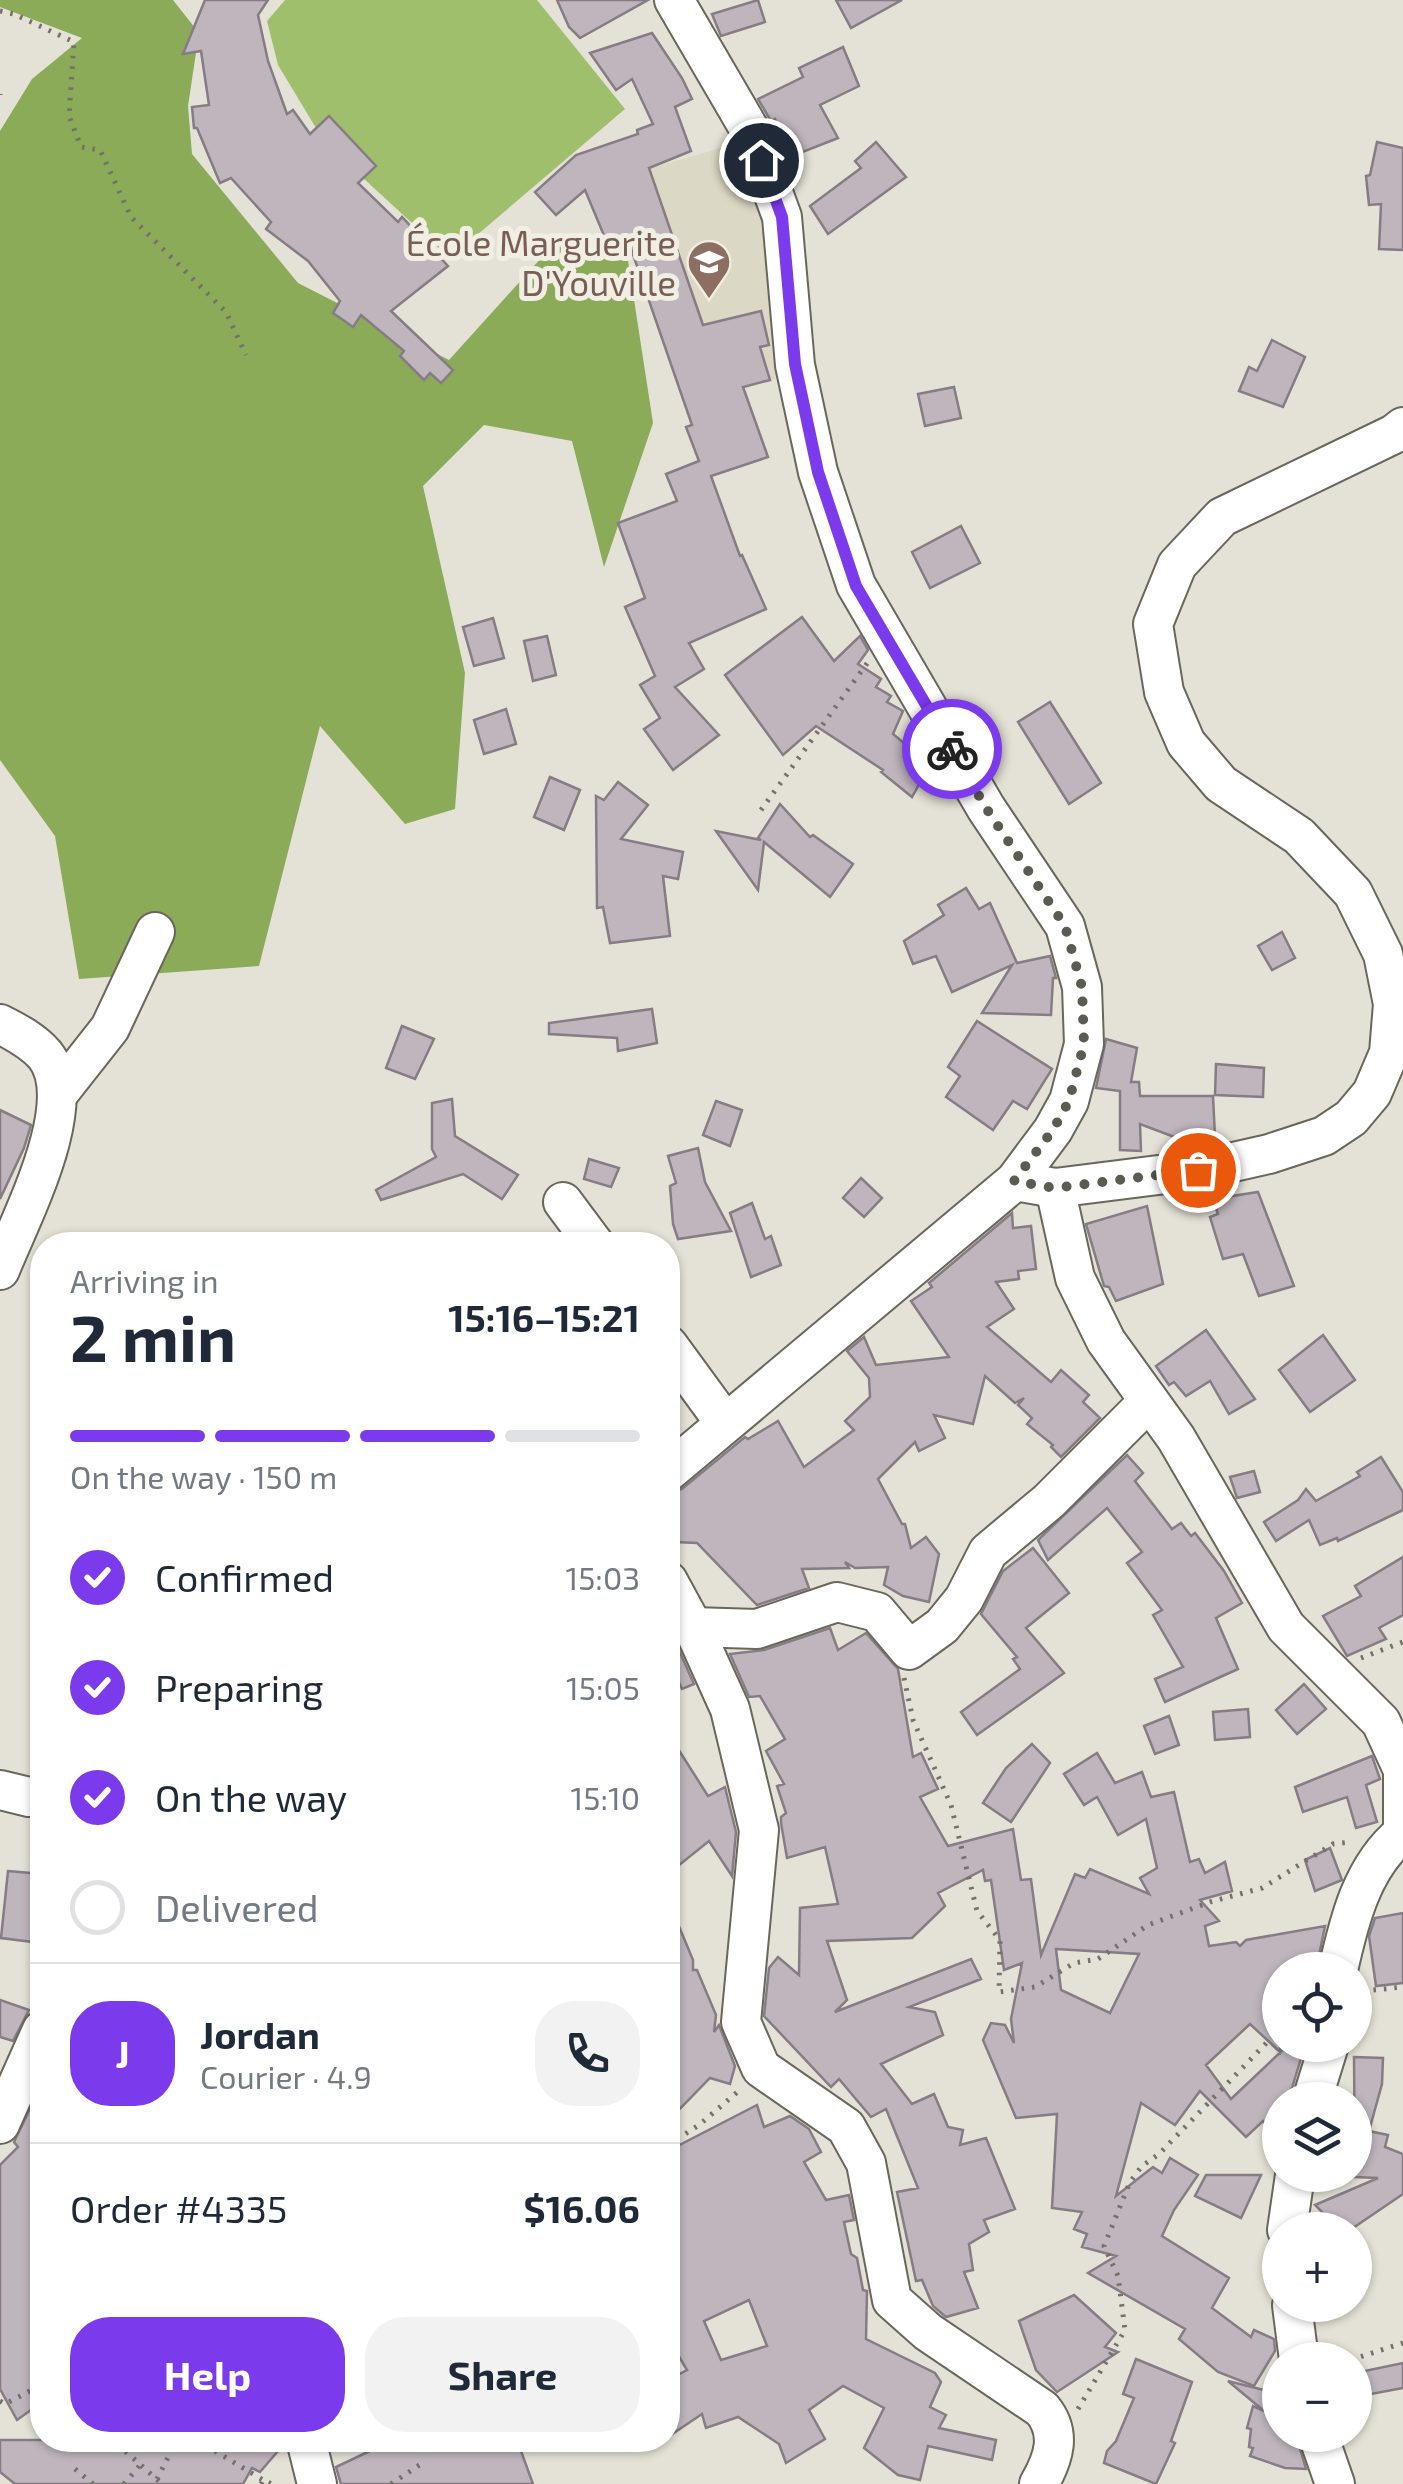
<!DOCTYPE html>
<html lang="en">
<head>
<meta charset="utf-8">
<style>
	:root { --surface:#fff; --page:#f2f2f3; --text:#1f2937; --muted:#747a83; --line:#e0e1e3; --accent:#7c3aed }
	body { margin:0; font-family:"Exo 2",sans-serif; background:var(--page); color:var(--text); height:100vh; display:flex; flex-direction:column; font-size:38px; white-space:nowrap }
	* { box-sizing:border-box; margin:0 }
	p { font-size:32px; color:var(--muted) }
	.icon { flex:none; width:55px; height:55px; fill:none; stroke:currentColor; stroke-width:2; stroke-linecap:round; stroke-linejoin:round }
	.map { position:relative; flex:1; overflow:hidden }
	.side { position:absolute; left:30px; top:1232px; width:650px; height:1220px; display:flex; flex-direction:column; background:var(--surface); border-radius:40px; box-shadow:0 2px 8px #0004 }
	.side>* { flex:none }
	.buttons { position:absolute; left:1262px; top:1952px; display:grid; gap:20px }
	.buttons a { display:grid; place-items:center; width:110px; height:110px; border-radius:50%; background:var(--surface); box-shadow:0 2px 8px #0004; font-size:50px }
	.pin { position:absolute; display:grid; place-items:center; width:85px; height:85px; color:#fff; margin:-42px; border:5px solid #fff; border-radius:50%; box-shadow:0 2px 10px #0007 }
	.courier { position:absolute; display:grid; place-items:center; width:100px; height:100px; margin:-50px; border:8px solid #7c3aed; border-radius:50%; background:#fff; color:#222; box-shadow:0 2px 12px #0007 }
	.head em { font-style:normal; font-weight:700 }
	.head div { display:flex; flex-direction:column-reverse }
	.head { display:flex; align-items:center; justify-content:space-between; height:170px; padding:0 40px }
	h1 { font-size:65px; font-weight:700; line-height:75px }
	.bar { display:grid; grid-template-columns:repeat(4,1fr); gap:15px 10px; align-content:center; height:120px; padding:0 40px }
	.bar i { height:12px; border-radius:8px; background:var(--line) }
	.bar .active { background:var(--accent) }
	.bar p { grid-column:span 4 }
	.line { display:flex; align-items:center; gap:25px; padding:0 40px; border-top:2px solid var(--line) }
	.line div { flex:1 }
	.round { display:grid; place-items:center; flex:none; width:105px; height:105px; border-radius:40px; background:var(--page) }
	ol { padding:0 40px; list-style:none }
	li { display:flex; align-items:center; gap:30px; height:110px }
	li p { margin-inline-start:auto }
	li .icon { padding:10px; border-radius:50%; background:var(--accent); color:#fff; stroke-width:4 }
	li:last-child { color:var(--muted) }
	li i { width:55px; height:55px; border:5px solid var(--line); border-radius:50% }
	.button { display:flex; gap:20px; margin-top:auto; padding:20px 40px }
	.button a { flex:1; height:115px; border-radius:40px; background:var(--accent); color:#fff; font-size:40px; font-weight:700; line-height:115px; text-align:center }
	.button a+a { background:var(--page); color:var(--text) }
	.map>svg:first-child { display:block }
	.built { fill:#dbd8c5 }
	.green { fill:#a0bf6d }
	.forest { fill:#8cab59 }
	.building { fill:#beb5bd; stroke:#857c84; stroke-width:2.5; fill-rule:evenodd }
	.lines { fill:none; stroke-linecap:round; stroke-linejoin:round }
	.minor-casing { stroke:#69675c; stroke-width:42 }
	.path { stroke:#737169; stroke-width:5; stroke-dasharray:2.5 8; stroke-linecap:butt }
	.minor { stroke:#fff; stroke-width:38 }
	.done { stroke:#5b5a53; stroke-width:10; stroke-dasharray:0 18 }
	.route { stroke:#7c3aed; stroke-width:12 }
	.labels { text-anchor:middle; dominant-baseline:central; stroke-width:10; stroke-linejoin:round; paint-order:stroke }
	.education-label { font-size:35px; fill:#785e54; stroke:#f1efe3; text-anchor:end }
</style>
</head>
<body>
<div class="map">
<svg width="1403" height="2484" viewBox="0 0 1403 2484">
	<rect width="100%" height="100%" fill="#e4e2d6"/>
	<!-- built -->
	<polygon class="built" points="731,145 762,223 780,377 685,408 606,181"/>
	<!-- green -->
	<polygon class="green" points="285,0 537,0 625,109 450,258 325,143 278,65 267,21"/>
	<!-- forest -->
	<polygon class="forest" points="0,0 173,0 199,33 188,106 192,154 298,283 449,360 552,246 625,241 653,423 604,567 572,441 484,425 423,486 465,673 455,809 405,824 320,726 259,966 79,979 55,836 0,760 0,131 32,79 82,38 0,7"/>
	<!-- building -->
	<g class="building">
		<polygon points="205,0 268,0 258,15 268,61 287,114 293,110 310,134 329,116 376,166 358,183 398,222 402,217 448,266 391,311 453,370 441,383 430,373 424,380 400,356 404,351 361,315 353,327 333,313 340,301 308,261 266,229 271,222 231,178 220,183 197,128 194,128 192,107 209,105 201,51 183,54"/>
		<polygon points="557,0 648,0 580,38 569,27"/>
		<polygon points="758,0 765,22 721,36 712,14"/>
		<polygon points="836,0 902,0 851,28"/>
		<polygon points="652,33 682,78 692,99 675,107 691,151 649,168 703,325 761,311 769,345 760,347 770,380 743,387 768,457 711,476 740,556 742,555 766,609 689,643 704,669 675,687 719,735 673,770 644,729 660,718 640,685 655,676 625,607 645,598 618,523 677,501 666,474 699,461 686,427 692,425 627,237 608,245 585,190 556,215 535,192 576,155 638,134 637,130 653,124 632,79 616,90 590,53"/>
		<polygon points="843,47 859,86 820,105 838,138 790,157 775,119 771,121 758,99 803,77 799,68"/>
		<polygon points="876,142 906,177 828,234 810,206 861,168 855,161"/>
		<polygon points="1377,142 1403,148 1403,250 1379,249 1381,204 1369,205 1366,176 1370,175"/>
		<polygon points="1272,340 1305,357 1283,407 1239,391 1249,367 1257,371"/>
		<polygon points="954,387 961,418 925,426 918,394"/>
		<polygon points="961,526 980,563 930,588 912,552"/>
		<polygon points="802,617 834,661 860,636 868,650 858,664 881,679 876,687 891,696 887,702 903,711 893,734 917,754 910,763 926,772 912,797 881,772 883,770 816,726 783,755 725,675"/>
		<polygon points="493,618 504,658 474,666 463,627"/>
		<polygon points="547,636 556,675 533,681 524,641"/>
		<polygon points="1050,702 1101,783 1069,804 1018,722"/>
		<polygon points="506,709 516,744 484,754 474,720"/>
		<polygon points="550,777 580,790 564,830 534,817"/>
		<polygon points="618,782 648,805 621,839 683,852 678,879 663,876 670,936 610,943 603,907 597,908 596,796 604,800"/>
		<polygon points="780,804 810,837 813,835 853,864 830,897 764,842 758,890 716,831 761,840 758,838"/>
		<polygon points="966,888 979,909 990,903 1017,963 1050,956 1056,978 1053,978 1051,1015 982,1013 1012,965 952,992 936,956 913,964 904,941 944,915 938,905"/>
		<polygon points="1282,932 1295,958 1272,970 1258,946"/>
		<polygon points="652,1009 657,1043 618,1051 617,1038 549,1034 549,1023"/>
		<polygon points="977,1021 1052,1069 1027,1109 1013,1101 993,1130 946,1097 960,1076 948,1067"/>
		<polygon points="402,1026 434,1039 415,1079 386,1068"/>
		<polygon points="1106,1039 1137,1048 1131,1082 1139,1082 1140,1096 1213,1096 1215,1137 1206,1135 1193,1144 1140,1124 1141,1151 1120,1150 1120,1091 1096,1088"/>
		<polygon points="1216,1064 1264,1068 1263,1097 1215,1095"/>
		<polygon points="452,1099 455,1136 518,1175 502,1199 463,1174 381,1200 376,1190 436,1157 432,1149 432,1103"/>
		<polygon points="716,1101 742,1110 730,1146 703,1135"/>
		<polygon points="0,1110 31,1125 24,1148 0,1199"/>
		<polygon points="698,1148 705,1182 731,1231 678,1239 673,1224 670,1186 676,1183 668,1156"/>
		<polygon points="589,1159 619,1168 611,1187 584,1179"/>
		<polygon points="861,1178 882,1198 864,1217 843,1198"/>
		<polygon points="1258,1192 1294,1286 1259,1296 1243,1254 1223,1259 1210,1217 1218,1214 1213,1199"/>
		<polygon points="752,1203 765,1239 771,1236 781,1265 751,1277 730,1213"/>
		<polygon points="1147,1206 1163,1284 1116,1301 1109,1287 1104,1286 1086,1224"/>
		<polygon points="1012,1213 1013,1228 1031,1226 1036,1269 1018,1271 1019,1279 996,1282 1014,1309 987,1327 1051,1382 1061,1370 1089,1395 1083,1402 1100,1418 1061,1457 1051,1447 1053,1445 1027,1424 1032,1418 1018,1405 1024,1398 1015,1403 985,1376 973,1424 934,1415 945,1438 919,1451 915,1442 878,1479 902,1524 905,1524 911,1548 926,1537 939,1554 929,1602 903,1596 884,1585 888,1567 855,1568 845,1562 849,1568 802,1569 809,1588 757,1605 697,1543 675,1542 675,1537 669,1536 668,1494 682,1489 745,1437 748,1439 778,1421 804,1467 854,1430 845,1421 870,1397 869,1378 847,1351 864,1337 876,1365 949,1357 911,1301 932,1287 929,1283"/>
		<polygon points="1206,1330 1255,1399 1229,1414 1210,1381 1186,1396 1174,1382 1169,1385 1156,1366"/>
		<polygon points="1323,1335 1355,1380 1310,1412 1279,1370"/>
		<polygon points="1127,1455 1143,1473 1135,1481 1172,1529 1181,1523 1191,1536 1195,1533 1224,1571 1242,1603 1216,1618 1238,1669 1165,1702 1155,1679 1183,1667 1153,1615 1162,1610 1127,1563 1142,1552 1107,1508 1048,1560 1038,1540"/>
		<polygon points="1381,1457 1403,1492 1403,1510 1338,1541 1337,1538 1320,1545 1309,1520 1276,1541 1264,1522 1298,1500 1306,1489 1316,1501 1360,1476 1357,1472"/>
		<polygon points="1254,1471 1260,1492 1237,1498 1230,1477"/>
		<polygon points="1033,1548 1069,1593 1026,1628 1064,1673 977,1735 961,1712 1020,1669 1013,1659 1017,1657 981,1614 1003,1571"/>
		<polygon points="1403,1557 1403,1615 1379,1628 1386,1639 1347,1656 1323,1616 1361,1596 1355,1586"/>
		<path d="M 830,1628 L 838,1650 L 866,1633 L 898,1669 L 913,1757 L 921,1753 L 938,1789 L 920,1797 L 948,1846 L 1013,1829 L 1021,1880 L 1031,1879 L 1041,1955 L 1075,1874 L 1085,1878 L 1090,1869 L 1149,1894 L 1140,1878 L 1157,1868 L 1146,1819 L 1118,1835 L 1097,1797 L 1084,1805 L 1064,1774 L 1097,1753 L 1115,1783 L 1142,1772 L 1151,1797 L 1174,1792 L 1190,1862 L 1199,1859 L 1205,1873 L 1225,1862 L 1232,1891 L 1200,1900 L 1219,1921 L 1205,1926 L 1209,1946 L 1236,1942 L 1240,1946 L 1246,1940 L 1325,1926 L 1316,1970 L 1280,1970 L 1280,2052 L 1250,2024 L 1206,2065 L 1231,2099 L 1288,2045 L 1305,2045 L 1292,2088 L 1284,2100 L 1280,2100 L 1280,2139 L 1263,2121 L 1246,2137 L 1200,2091 L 1175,2125 L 1141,2103 L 1116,2196 L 1153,2167 L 1162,2173 L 1170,2158 L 1198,2175 L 1174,2210 L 1162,2236 L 1229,2278 L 1212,2308 L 1251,2337 L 1254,2330 L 1274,2339 L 1275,2351 L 1254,2386 L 1218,2372 L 1179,2339 L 1185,2329 L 1088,2273 L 1116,2256 L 1082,2247 L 1087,2234 L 1074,2229 L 1082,2212 L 1052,2208 L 1057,2114 L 1016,2118 L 983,2040 L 991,2023 L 1005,2025 L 1014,2043 L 1011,2019 L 1022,1963 L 1004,1970 L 991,1880 L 985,1881 L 983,1870 L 938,1893 L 945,1906 L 912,1938 L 827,1941 L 847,2000 L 835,2012 L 971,1959 L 981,1979 L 909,2007 L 935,2012 L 943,2035 L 881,2064 L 912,2104 L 934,2094 L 948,2127 L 963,2130 L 960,2145 L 986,2138 L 1015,2209 L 984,2220 L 989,2232 L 969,2244 L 973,2270 L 964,2272 L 978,2308 L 946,2317 L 933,2306 L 922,2280 L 916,2281 L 897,2192 L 918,2188 L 886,2109 L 871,2117 L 839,2079 L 831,2087 L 764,2016 L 769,1968 L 778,1957 L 799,1975 L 800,1908 L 838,1904 L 825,1847 L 787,1858 L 781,1823 L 781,1817 L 786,1813 L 777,1786 L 784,1784 L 766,1751 L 785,1739 L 760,1696 L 749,1697 L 730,1654 L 764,1650 ZM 1056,1949 L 1139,1954 L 1110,2013 L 1061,1990 Z"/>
		<polygon points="673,1637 694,1684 682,1689 668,1658 668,1640"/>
		<polygon points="1304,1684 1326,1709 1297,1734 1276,1710"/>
		<polygon points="1248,1709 1250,1737 1215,1740 1213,1712"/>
		<polygon points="1169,1716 1179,1745 1155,1754 1144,1726"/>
		<polygon points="668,1733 708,1796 725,1787 736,1832 732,1876 709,1841 668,1874"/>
		<polygon points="1032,1744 1050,1763 1011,1822 983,1803 1006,1768"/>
		<polygon points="1372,1756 1380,1779 1366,1785 1377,1822 1356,1828 1347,1797 1303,1812 1295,1787"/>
		<polygon points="1330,1848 1342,1880 1315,1891 1305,1860"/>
		<polygon points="8,1871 42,1874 42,1939 33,1939 33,1942 1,1938"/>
		<polygon points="668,1900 693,1960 693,1970 697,1970 716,2015 714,2032 719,2025 735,2066 730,2084 710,2078 668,2121"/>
		<polygon points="1403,1913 1403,1983 1376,1986 1369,1936 1375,1918"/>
		<polygon points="0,2000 29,2010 13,2041 0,2037"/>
		<polygon points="1354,2057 1383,2058 1382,2084 1369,2131 1388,2135 1385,2147 1403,2154 1403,2194 1350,2230 1340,2230 1315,2205 1378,2178 1355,2177"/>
		<polygon points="42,2084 42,2402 17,2420 0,2389 0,2165 18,2147 14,2142"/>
		<path d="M 757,2105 L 764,2127 L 790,2116 L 809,2129 L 821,2152 L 804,2162 L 826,2200 L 849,2195 L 854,2220 L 844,2222 L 851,2254 L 857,2258 L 863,2290 L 867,2291 L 866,2339 L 935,2373 L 941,2382 L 930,2407 L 946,2415 L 939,2428 L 996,2440 L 992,2460 L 928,2446 L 920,2480 L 898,2475 L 864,2448 L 884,2408 L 843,2386 L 809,2410 L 825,2439 L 786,2463 L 779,2444 L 738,2417 L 706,2428 L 702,2414 L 668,2437 L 668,2380 L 687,2370 L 668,2338 L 668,2151 ZM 749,2300 L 767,2346 L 721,2360 L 704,2321 Z"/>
		<polygon points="1206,2175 1261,2175 1241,2218 1195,2196"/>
		<polygon points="1074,2295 1116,2333 1105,2347 1118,2352 1057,2392 1036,2370 1019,2321"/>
		<polygon points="1136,2359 1192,2382 1171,2441 1175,2443 1156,2484 1104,2463 1107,2451 1116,2441 1134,2398 1123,2394"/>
		<polygon points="1403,2363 1403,2388 1355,2397 1355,2373"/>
		<polygon points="1228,2381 1280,2394 1280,2435 1296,2435 1306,2469 1285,2468 1250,2456 1253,2448 1249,2447 1251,2429 1247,2428 1253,2406 1264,2411"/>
		<polygon points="0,2440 284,2440 284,2444 260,2472 252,2468 243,2484 15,2484 0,2472"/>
		<polygon points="393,2440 489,2440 492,2448 517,2440 533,2484 341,2484 336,2467"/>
	</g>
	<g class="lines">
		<!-- minor casing -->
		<g class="minor-casing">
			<g id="minor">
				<path d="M 0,1024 C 16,1032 33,1041 45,1055 C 83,1103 19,1221 0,1270"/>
				<polyline points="58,1094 110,1028 155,932"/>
				<polyline points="1015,1181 1055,1188 1198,1170 1269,1154 1324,1136 1351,1118 1372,1093 1389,1053 1393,1004 1383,954 1353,893 1299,836 1221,784 1186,743 1164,692 1153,624 1177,565 1222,517 1394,434 1403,427"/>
				<polyline points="1055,1188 1075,1278 1106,1341 1176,1438 1286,1627 1381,1722 1403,1770 1403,1833"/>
				<polyline points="563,1202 595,1245"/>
				<polyline points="668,1345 725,1423"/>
				<polyline points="668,1472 1015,1181 1053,1130 1069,1101 1084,1044 1082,987 1065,926 986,808 856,585 818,472 795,365 782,217 751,132 674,0"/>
				<path d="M 668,1581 L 693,1627 L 730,1709 L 759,1830 L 741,2022 L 761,2068 L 846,2127 L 866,2163 L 892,2300 L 928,2332 L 1042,2409 C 1062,2433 1054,2458 1039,2484"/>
				<polyline points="693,1627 757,1629 837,1602 877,1612 909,1650 942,1626 964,1599 988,1552 1049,1501 1149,1401"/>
				<polyline points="0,1790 29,1797 42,1796"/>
				<path d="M 1338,1970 C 1349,1921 1362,1866 1403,1833"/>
				<polyline points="1312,2100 1329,2045"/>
				<polyline points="0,2124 42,2030"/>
				<polyline points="1287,2230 1295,2175"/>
				<polyline points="1292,2305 1299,2360"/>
				<polyline points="1318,2435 1335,2484"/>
				<polyline points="306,2440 317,2484"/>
			</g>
		</g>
		<!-- path -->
		<g class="path">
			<polyline points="0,11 14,14 74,42 69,116 81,147 100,150 131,217 226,312 246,355"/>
			<polyline points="0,94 0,95"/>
			<polyline points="761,810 868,662"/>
			<polyline points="1361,1658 1403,1642"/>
			<polyline points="904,1678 913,1720 951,1805 977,1911 1000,1940 999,1992 1035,1987 1074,1963 1098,1959 1148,1925 1210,1902 1262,1888 1333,1844 1350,1842"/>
			<polyline points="1363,1991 1403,1987"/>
			<polyline points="668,2145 699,2125 741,2089"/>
			<polyline points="1351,2360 1403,2343"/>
			<polyline points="0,2401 5,2404 30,2391 42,2400"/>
			<polyline points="1078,2409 1125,2330 1118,2276 1104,2246 1130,2182 1142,2166 1159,2154 1280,2029"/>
			<polyline points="108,2440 124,2450 162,2484"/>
			<polyline points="197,2440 263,2480"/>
			<polyline points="75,2469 93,2484"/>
			<polyline points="157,2479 177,2440"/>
			<polyline points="124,2484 141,2464"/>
			<polyline points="261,2484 263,2480 272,2484"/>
			<polyline points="391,2484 421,2464"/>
		</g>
		<!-- minor -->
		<use href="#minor" class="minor"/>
	</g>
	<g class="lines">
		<!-- done -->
		<polyline class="done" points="952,749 986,808 1065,926 1082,987 1084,1044 1069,1101 1053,1130 1014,1181 1055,1188 1198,1170"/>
		<!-- route -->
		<polyline class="route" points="761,160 782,217 795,364 818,472 856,586 952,749"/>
	</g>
	<!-- icons -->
	<defs>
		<g id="school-pin" transform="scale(2.25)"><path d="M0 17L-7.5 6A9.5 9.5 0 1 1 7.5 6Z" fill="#8d6e63" stroke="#f1efe3"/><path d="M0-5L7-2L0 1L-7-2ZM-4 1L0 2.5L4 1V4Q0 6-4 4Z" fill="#fff"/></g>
	</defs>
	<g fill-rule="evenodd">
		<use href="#school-pin" x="709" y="262"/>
	</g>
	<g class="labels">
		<!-- education labels -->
		<g class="education-label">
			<text x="676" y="242">École Marguerite<tspan x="676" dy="40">D'Youville</tspan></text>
		</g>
	</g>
</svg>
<div class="buttons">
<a><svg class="icon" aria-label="locate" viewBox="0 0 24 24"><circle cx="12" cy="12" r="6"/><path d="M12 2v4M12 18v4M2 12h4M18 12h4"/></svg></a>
<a><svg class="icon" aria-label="layers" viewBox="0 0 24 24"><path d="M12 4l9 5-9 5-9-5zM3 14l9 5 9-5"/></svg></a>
<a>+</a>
<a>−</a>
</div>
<div class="pin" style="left:1198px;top:1170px;background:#ea580c"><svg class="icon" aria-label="bag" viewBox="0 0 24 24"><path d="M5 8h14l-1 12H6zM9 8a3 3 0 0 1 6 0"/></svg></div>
<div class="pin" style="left:761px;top:160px;background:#1f2937"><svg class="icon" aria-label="home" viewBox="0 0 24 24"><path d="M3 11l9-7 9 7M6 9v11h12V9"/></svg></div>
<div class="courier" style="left:952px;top:749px"><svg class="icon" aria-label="bike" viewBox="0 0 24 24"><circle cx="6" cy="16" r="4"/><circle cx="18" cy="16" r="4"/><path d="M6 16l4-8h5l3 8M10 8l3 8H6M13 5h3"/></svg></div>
<section class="side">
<div class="head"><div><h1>2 min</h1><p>Arriving in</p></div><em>15:16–15:21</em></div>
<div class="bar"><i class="active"></i><i class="active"></i><i class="active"></i><i></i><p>On the way · 150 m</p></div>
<ol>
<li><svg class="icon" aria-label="check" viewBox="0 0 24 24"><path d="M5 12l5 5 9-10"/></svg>Confirmed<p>15:03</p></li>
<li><svg class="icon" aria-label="check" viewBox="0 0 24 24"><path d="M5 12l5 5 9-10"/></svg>Preparing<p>15:05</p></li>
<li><svg class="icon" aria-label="check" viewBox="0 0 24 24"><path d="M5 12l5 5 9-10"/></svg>On the way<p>15:10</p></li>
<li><i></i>Delivered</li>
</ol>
<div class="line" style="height:180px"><b class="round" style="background:var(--accent);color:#fff">J</b><div><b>Jordan</b><p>Courier · 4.9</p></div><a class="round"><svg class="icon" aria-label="phone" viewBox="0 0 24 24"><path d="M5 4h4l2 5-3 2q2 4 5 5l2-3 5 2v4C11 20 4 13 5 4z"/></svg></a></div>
<div class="line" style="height:130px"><div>Order #4335</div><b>$16.06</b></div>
<div class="button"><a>Help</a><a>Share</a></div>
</section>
</div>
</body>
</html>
